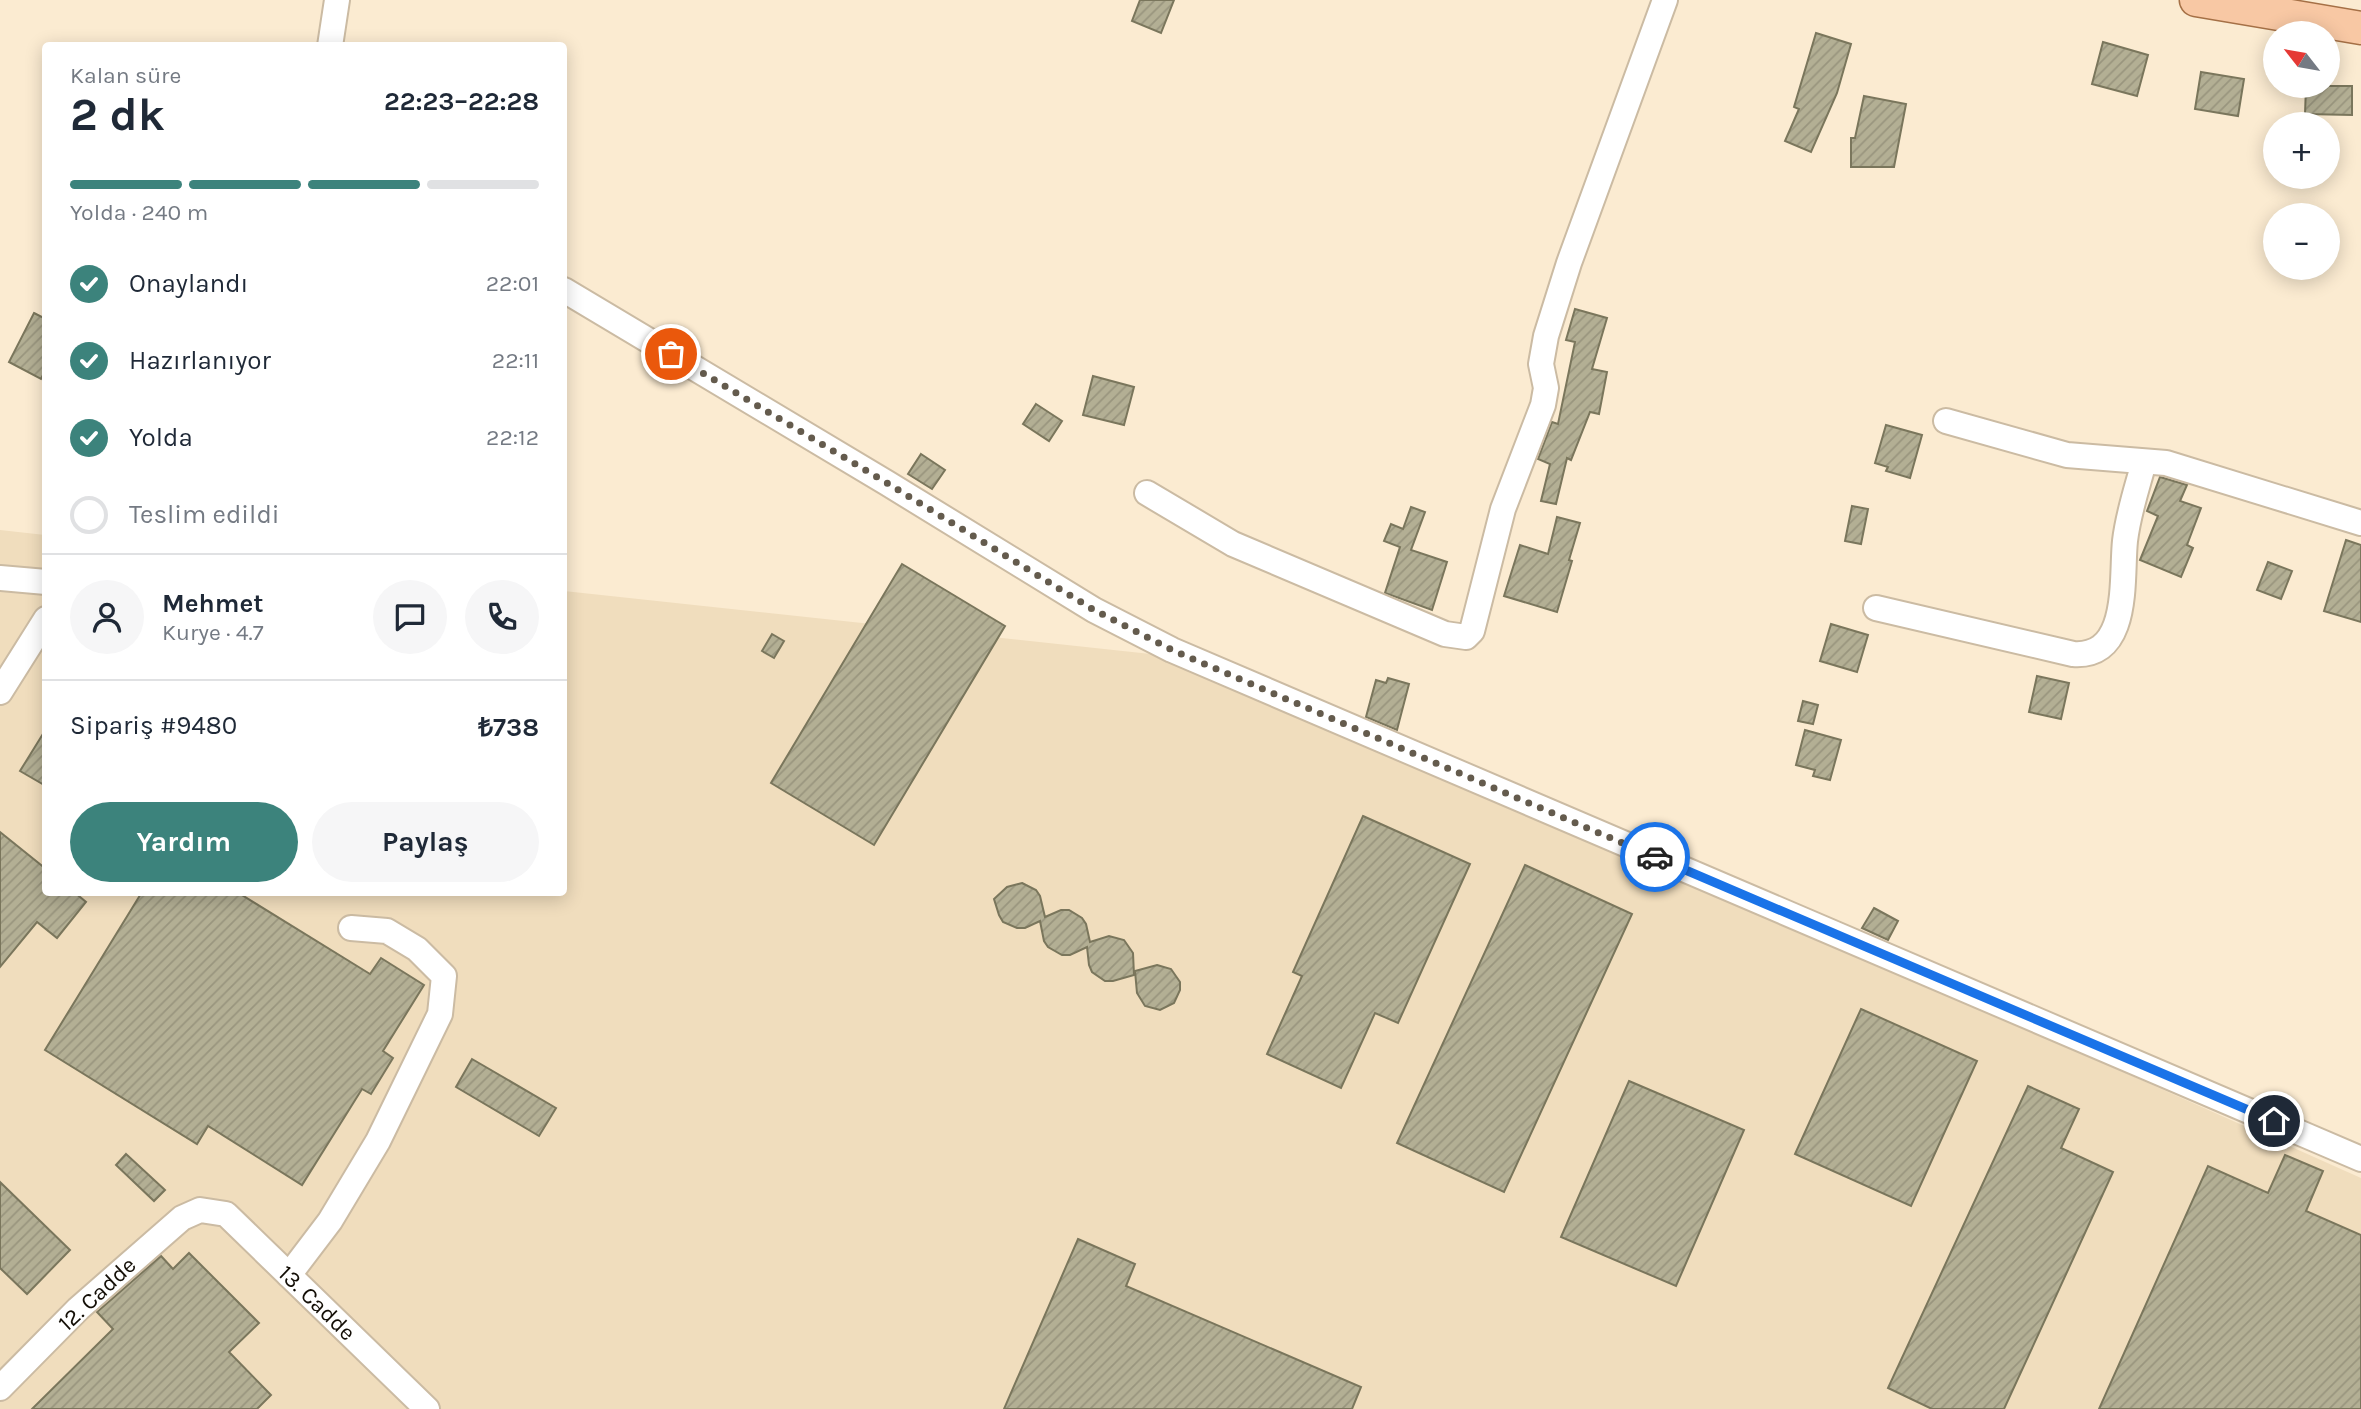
<!DOCTYPE html>
<html lang="tr">
<head>
<meta charset="utf-8">
<style>
	:root { --surface:#fff; --page:#f6f6f7; --text:#1f2937; --muted:#747a83; --line:#e0e1e3; --accent:#3c837c }
	body { margin:0; font-family:Karla,sans-serif; background:var(--page); color:var(--text); height:100vh; display:flex; flex-direction:column; font-size:26px; white-space:nowrap }
	* { box-sizing:border-box; margin:0 }
	p { font-size:23px; color:var(--muted) }
	.icon { flex:none; width:38px; height:38px; fill:none; stroke:currentColor; stroke-width:2; stroke-linecap:round; stroke-linejoin:round }
	.map { position:relative; flex:1; overflow:hidden }
	.side { position:absolute; left:42px; top:42px; width:525px; height:854px; display:flex; flex-direction:column; background:var(--surface); border-radius:7px; box-shadow:0 4px 18px #0003 }
	.side>* { flex:none }
	.needle { width:46px; rotate:301deg }
	.fabs { position:absolute; left:2263px; top:21px; display:grid; gap:14px }
	.fabs a { display:grid; place-items:center; width:77px; height:77px; border-radius:50%; background:var(--surface); box-shadow:0 4px 18px #0003; font-size:35px }
	.pin { position:absolute; display:grid; place-items:center; width:60px; height:60px; color:#fff; margin:-30px; border:4px solid #fff; border-radius:50%; box-shadow:0 2px 7px #0007 }
	.courier { position:absolute; display:grid; place-items:center; width:70px; height:70px; margin:-35px; border:5px solid #1a73e8; border-radius:50%; background:#fff; color:#222; box-shadow:0 2px 9px #0007 }
	.head em { font-style:normal; font-weight:700 }
	.head div { display:flex; flex-direction:column-reverse }
	.head { display:flex; align-items:center; justify-content:space-between; height:119px; padding:0 28px }
	h1 { font-size:46px; font-weight:700; line-height:52px }
	.bar { display:grid; grid-template-columns:repeat(4,1fr); gap:10px 7px; align-content:center; height:84px; padding:0 28px }
	.bar i { height:9px; border-radius:5px; background:var(--line) }
	.bar .on { background:var(--accent) }
	.bar p { grid-column:span 4 }
	.line { display:flex; align-items:center; gap:18px; padding:0 28px; border-top:2px solid var(--line) }
	.line div { flex:1 }
	.round { display:grid; place-items:center; flex:none; width:74px; height:74px; border-radius:37px; background:var(--page) }
	ol { padding:0 28px; list-style:none }
	li { display:flex; align-items:center; gap:21px; height:77px }
	li p { margin-inline-start:auto }
	li .icon { padding:7px; border-radius:50%; background:var(--accent); color:#fff; stroke-width:4 }
	li:last-child { color:var(--muted) }
	li i { width:38px; height:38px; border:4px solid var(--line); border-radius:50% }
	.primary-button { display:flex; gap:14px; margin-top:auto; padding:14px 28px }
	.primary-button a { flex:1; height:80px; border-radius:42px; background:var(--accent); color:#fff; font-size:28px; font-weight:700; line-height:80px; text-align:center }
	.primary-button a+a { background:var(--page); color:var(--text) }
	.map>svg:first-child { display:block }
	.built { fill:#f0ddbd }
	.building { fill:url(#building-hatch); stroke:#7a765c; stroke-width:2 }
	.lines { fill:none; stroke-linecap:round; stroke-linejoin:round }
	.minor-casing { stroke:#cbbba3; stroke-width:28 }
	.major-casing { stroke:#a57046; stroke-width:35 }
	.minor { stroke:#fff; stroke-width:24 }
	.major { stroke:#f8c8a4; stroke-width:32 }
	.done { stroke:#645b4d; stroke-width:7; stroke-dasharray:0 12.6 }
	.route { stroke:#1a73e8; stroke-width:9 }
	.labels { text-anchor:middle; dominant-baseline:central; stroke-width:5; stroke-linejoin:round; paint-order:stroke }
	.street-label { font-size:23px; fill:#130e06; stroke:#fff }
</style>
</head>
<body>
<div class="map">
<svg width="2361" height="1409" viewBox="0 0 2361 1409">
	<defs>
		<pattern id="building-hatch" width="6" height="6" patternUnits="userSpaceOnUse" patternTransform="scale(1.75)"><rect width="6" height="6" fill="#b3af94"/><path d="M-1 1l2-2M0 6l6-6M5 7l2-2" fill="none" stroke="#99957e"/></pattern>
	</defs>
	<rect width="100%" height="100%" fill="#fbebd1"/>
	<!-- built -->
	<polygon class="built" points="0,530 45,535 46,892 564,892 564,591 1197,659 2361,1178 2361,1409 0,1409"/>
	<!-- building -->
	<g class="building">
		<polygon points="1140,0 1174,0 1161,33 1132,21"/>
		<polygon points="1816,33 1851,44 1837,93 1811,152 1785,141 1799,109 1794,107"/>
		<polygon points="2103,42 2148,55 2137,96 2092,84"/>
		<polygon points="2201,72 2244,79 2238,116 2195,109"/>
		<polygon points="2306,86 2352,86 2352,115 2305,114"/>
		<polygon points="1864,96 1906,104 1894,167 1851,167 1851,138 1855,138"/>
		<polygon points="1575,309 1607,318 1592,369 1607,372 1599,414 1590,412 1571,460 1567,458 1556,504 1541,501 1550,464 1538,459 1552,422 1558,424 1575,342 1566,340"/>
		<polygon points="34,313 46,319 46,369 41,379 9,362"/>
		<polygon points="1093,376 1134,387 1124,425 1083,415"/>
		<polygon points="1036,404 1062,421 1049,441 1023,424"/>
		<polygon points="1886,425 1922,435 1910,478 1886,471 1888,467 1875,463"/>
		<polygon points="921,454 945,470 932,489 908,474"/>
		<polygon points="2160,477 2187,485 2180,501 2201,508 2187,545 2193,548 2181,577 2140,560 2158,516 2147,511"/>
		<polygon points="1852,506 1868,509 1861,544 1845,541"/>
		<polygon points="1411,507 1425,512 1411,550 1447,562 1432,610 1385,593 1400,547 1384,541 1391,524 1403,529"/>
		<polygon points="1557,517 1580,523 1569,560 1572,561 1557,612 1504,596 1520,545 1548,554"/>
		<polygon points="2346,540 2361,545 2361,622 2324,611"/>
		<polygon points="2268,562 2292,571 2281,599 2257,590"/>
		<polygon points="902,564 1005,626 874,845 771,783"/>
		<polygon points="1831,624 1868,635 1857,672 1820,661"/>
		<polygon points="772,634 784,641 774,658 762,651"/>
		<polygon points="2037,676 2069,683 2061,719 2029,712"/>
		<polygon points="1388,678 1409,684 1397,730 1366,717 1376,680 1386,683"/>
		<polygon points="1803,701 1818,705 1813,724 1798,721"/>
		<polygon points="46,729 46,786 20,771"/>
		<polygon points="1805,730 1841,740 1830,780 1813,776 1815,770 1796,765"/>
		<polygon points="1363,816 1470,864 1398,1023 1375,1013 1341,1088 1267,1054 1302,976 1293,972"/>
		<polygon points="0,832 46,869 46,892 74,892 86,902 57,938 37,922 0,967"/>
		<polygon points="1525,865 1632,914 1504,1192 1397,1143"/>
		<polygon points="1022,883 1036,890 1040,896 1045,917 1061,910 1069,910 1082,918 1086,924 1090,942 1109,936 1124,940 1133,953 1134,975 1113,981 1105,981 1092,972 1089,965 1087,947 1070,955 1062,955 1048,947 1044,941 1040,921 1025,928 1017,928 1003,922 999,915 994,899 1007,887"/>
		<polygon points="142,892 237,892 370,974 381,958 424,985 383,1051 393,1058 371,1094 362,1089 302,1185 208,1126 197,1144 45,1050"/>
		<polygon points="1874,908 1898,921 1888,940 1862,928"/>
		<polygon points="1157,965 1171,969 1180,982 1180,990 1174,1003 1160,1010 1145,1006 1137,993 1135,971"/>
		<polygon points="1861,1009 1977,1061 1911,1206 1795,1154"/>
		<polygon points="472,1059 556,1108 539,1136 456,1087"/>
		<polygon points="1629,1081 1744,1130 1676,1286 1561,1237"/>
		<polygon points="2028,1086 2079,1109 2061,1148 2113,1172 2004,1409 1932,1409 1888,1388"/>
		<polygon points="126,1154 165,1190 154,1201 116,1165"/>
		<polygon points="2285,1155 2323,1171 2306,1211 2361,1235 2361,1409 2099,1409 2208,1166 2268,1193"/>
		<polygon points="0,1182 70,1250 27,1294 0,1268"/>
		<polygon points="1078,1239 1135,1264 1126,1286 1361,1387 1352,1409 1004,1409"/>
		<polygon points="189,1253 259,1323 229,1352 271,1395 257,1409 32,1409 113,1329 97,1312 161,1256 173,1269"/>
	</g>
	<g class="lines">
		<!-- minor casing -->
		<g class="minor-casing">
			<g id="minor">
				<polyline points="330,46 337,0"/>
				<polyline points="564,290 887,483 1094,610 1172,650 2361,1159"/>
				<polyline points="1946,421 2067,455 2166,463 2361,523"/>
				<polyline points="1147,493 1233,544 1445,634 1466,637 1472,631 1503,509 1543,405 1546,388 1541,364 1546,336 1569,263 1665,0"/>
				<polyline points="0,578 46,582"/>
				<path d="M 1876,608 L 2073,654 C 2131,658 2121,578 2125,541 C 2128,514 2137,488 2144,462"/>
				<polyline points="0,692 46,619"/>
				<polyline points="289,1275 330,1221 378,1141 440,1014 444,976 417,949 387,931 351,928"/>
				<polyline points="0,1388 78,1309 182,1218 200,1210 226,1214 427,1409"/>
			</g>
		</g>
		<!-- major casing -->
		<g class="major-casing">
			<polyline id="major" points="2196,0 2361,28"/>
		</g>
		<!-- minor -->
		<use href="#minor" class="minor"/>
		<!-- major -->
		<use href="#major" class="major"/>
	</g>
	<g class="lines">
		<!-- done -->
		<polyline class="done" points="671,354 887,483 1094,610 1172,650 1655,857"/>
		<!-- route -->
		<polyline class="route" points="1655,857 2274,1121"/>
	</g>
	<g class="labels">
		<!-- street labels -->
		<g class="street-label">
			<text transform="translate(97 1294) rotate(-43)">12. Cadde</text>
			<text transform="translate(317 1303) rotate(44)">13. Cadde</text>
		</g>
	</g>
</svg>
<div class="fabs">
<a><svg class="needle" viewBox="-14 -14 28 28"><path d="M0-13l5 13h-10z" fill="#e53935"/><path d="M0 13l5-13h-10z" fill="#747a83"/></svg></a>
<a>+</a>
<a>−</a>
</div>
<div class="pin" style="left:671px;top:354px;background:#ea580c"><svg class="icon" aria-label="bag" viewBox="0 0 24 24"><path d="M5 8h14l-1 12H6zM9 8a3 3 0 0 1 6 0"/></svg></div>
<div class="pin" style="left:2274px;top:1121px;background:#1f2937"><svg class="icon" aria-label="home" viewBox="0 0 24 24"><path d="M3 11l9-7 9 7M6 9v11h12V9"/></svg></div>
<div class="courier" style="left:1655px;top:857px"><svg class="icon" aria-label="car" viewBox="0 0 24 24"><path d="M5 17H2v-5l4-1 3-4h7l3 4 3 1v5h-3M9 17h6M6 11h13"/><circle cx="7" cy="17" r="2"/><circle cx="17" cy="17" r="2"/></svg></div>
<section class="side">
<div class="head"><div><h1>2 dk</h1><p>Kalan süre</p></div><em>22:23–22:28</em></div>
<div class="bar"><i class="on"></i><i class="on"></i><i class="on"></i><i></i><p>Yolda · 240 m</p></div>
<ol>
<li><svg class="icon" aria-label="check" viewBox="0 0 24 24"><path d="M5 12l5 5 9-10"/></svg>Onaylandı<p>22:01</p></li>
<li><svg class="icon" aria-label="check" viewBox="0 0 24 24"><path d="M5 12l5 5 9-10"/></svg>Hazırlanıyor<p>22:11</p></li>
<li><svg class="icon" aria-label="check" viewBox="0 0 24 24"><path d="M5 12l5 5 9-10"/></svg>Yolda<p>22:12</p></li>
<li><i></i>Teslim edildi</li>
</ol>
<div class="line" style="height:126px"><a class="round"><svg class="icon" aria-label="person" viewBox="0 0 24 24"><circle cx="12" cy="8" r="4"/><path d="M4 21q1-7 8-7t8 7"/></svg></a><div><b>Mehmet</b><p>Kurye · 4.7</p></div><a class="round"><svg class="icon" aria-label="chat" viewBox="0 0 24 24"><path d="M4 5h16v11H9l-5 4z"/></svg></a><a class="round"><svg class="icon" aria-label="phone" viewBox="0 0 24 24"><path d="M5 4h4l2 5-3 2q2 4 5 5l2-3 5 2v4C11 20 4 13 5 4z"/></svg></a></div>
<div class="line" style="height:91px"><div>Sipariş #9480</div><b>₺738</b></div>
<div class="primary-button"><a>Yardım</a><a>Paylaş</a></div>
</section>
</div>
</body>
</html>
